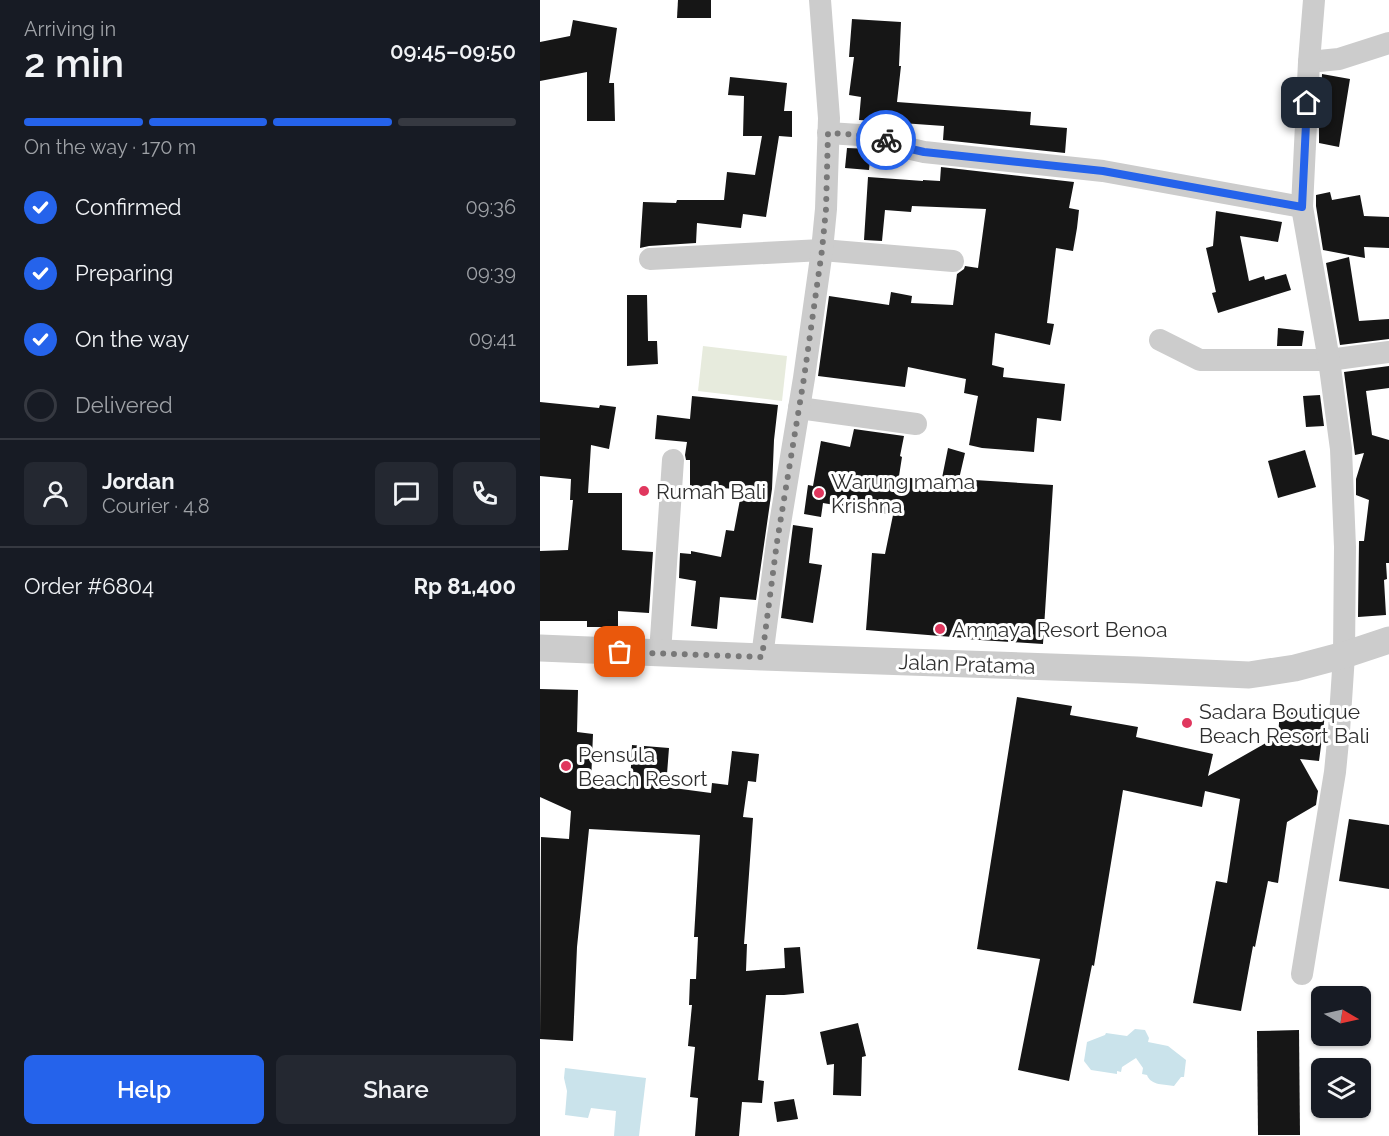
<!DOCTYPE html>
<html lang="en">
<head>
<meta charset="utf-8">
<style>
	:root { --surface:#171b24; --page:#242831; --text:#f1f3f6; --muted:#9ea1a6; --line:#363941; --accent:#2563eb }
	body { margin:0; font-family:Raleway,sans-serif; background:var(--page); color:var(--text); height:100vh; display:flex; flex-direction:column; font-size:22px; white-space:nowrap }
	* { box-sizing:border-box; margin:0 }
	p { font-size:20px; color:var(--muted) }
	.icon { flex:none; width:33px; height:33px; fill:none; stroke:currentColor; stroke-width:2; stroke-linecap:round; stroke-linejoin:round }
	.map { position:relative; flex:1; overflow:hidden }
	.drawer { display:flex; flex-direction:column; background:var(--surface); width:540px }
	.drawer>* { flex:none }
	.needle { width:39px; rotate:99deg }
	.buttons { position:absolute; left:771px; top:986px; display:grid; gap:12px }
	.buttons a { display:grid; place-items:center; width:60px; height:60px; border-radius:9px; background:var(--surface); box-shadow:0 2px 4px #0004; font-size:30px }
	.pin { position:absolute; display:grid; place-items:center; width:51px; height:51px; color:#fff; margin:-26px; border-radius:12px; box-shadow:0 3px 9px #0006 }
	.courier { position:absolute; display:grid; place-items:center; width:60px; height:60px; margin:-30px; border:4px solid #2563eb; border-radius:50%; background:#fff; color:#222; box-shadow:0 2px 8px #0007 }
	.headline em { font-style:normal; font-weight:600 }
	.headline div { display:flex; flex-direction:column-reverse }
	.headline { display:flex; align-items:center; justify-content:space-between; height:102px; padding:0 24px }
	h1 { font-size:39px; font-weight:600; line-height:45px }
	.bar { display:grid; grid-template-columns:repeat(4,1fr); gap:9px 6px; align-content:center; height:72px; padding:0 24px }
	.bar i { height:8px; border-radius:4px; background:var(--line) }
	.bar .on { background:var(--accent) }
	.bar p { grid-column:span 4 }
	.line { display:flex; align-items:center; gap:15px; padding:0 24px; border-top:2px solid var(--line) }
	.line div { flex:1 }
	.round { display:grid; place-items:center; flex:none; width:63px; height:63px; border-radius:9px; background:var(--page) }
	ol { padding:0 24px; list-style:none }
	li { display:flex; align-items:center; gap:18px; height:66px }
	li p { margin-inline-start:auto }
	li .icon { padding:6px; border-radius:50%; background:var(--accent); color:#fff; stroke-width:4 }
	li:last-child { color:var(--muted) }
	li i { width:33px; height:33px; border:3px solid var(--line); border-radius:50% }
	.action { display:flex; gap:12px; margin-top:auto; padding:12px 24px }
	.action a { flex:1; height:69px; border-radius:9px; background:var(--accent); color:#fff; font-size:24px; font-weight:600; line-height:69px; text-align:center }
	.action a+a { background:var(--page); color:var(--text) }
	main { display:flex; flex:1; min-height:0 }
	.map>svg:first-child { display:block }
	.grass { fill:#e7ebdd }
	.water { fill:#cae3eb }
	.building { fill:#161616 }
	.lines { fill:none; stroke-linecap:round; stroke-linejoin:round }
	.minor { stroke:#ccc; stroke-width:22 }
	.tertiary { stroke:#ccc; stroke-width:27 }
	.done { stroke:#787878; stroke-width:6; stroke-dasharray:0 10.8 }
	.route { stroke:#2563eb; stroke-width:8 }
	.poi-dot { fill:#e0375e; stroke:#fff; stroke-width:2 }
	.labels { text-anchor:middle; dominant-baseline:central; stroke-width:6; stroke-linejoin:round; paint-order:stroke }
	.poi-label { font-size:21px; fill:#2f2f2f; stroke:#fff; text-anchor:start }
	.street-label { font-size:21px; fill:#2f2f2f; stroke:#fff }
</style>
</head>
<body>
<main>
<section class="drawer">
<div class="headline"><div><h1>2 min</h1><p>Arriving in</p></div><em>09:45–09:50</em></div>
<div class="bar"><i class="on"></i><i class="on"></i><i class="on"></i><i></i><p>On the way · 170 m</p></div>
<ol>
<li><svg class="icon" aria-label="check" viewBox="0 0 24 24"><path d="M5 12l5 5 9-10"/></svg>Confirmed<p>09:36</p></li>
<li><svg class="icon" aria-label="check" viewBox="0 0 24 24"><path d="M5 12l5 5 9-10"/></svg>Preparing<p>09:39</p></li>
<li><svg class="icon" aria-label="check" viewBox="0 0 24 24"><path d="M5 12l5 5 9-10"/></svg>On the way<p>09:41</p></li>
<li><i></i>Delivered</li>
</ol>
<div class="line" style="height:108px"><a class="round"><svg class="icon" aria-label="person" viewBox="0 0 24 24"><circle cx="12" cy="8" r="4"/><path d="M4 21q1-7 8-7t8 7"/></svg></a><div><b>Jordan</b><p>Courier · 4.8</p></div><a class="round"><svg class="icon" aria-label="chat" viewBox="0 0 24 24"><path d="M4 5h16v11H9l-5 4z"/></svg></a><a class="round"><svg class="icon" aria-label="phone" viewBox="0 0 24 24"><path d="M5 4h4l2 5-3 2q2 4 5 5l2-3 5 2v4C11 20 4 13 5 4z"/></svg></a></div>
<div class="line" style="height:78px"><div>Order #6804</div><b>Rp 81,400</b></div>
<div class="action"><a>Help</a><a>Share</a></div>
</section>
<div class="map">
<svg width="849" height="1136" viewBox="0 0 849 1136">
	<rect width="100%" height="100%" fill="#fff"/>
	<!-- grass -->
	<polygon class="grass" points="163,346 247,356 242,401 158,391"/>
	<!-- water -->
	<g class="water">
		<path d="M 595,1029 L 605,1030 L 609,1038 L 608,1042 L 628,1046 L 646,1060 L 644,1077 L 641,1077 L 634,1086 C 625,1084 611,1086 607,1075 L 602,1074 L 603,1068 L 596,1058 L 582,1067 L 581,1072 L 577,1071 L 577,1074 L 551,1070 L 544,1061 L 547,1042 L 565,1035 L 566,1033 L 587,1036 Z"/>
		<polygon points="25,1068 106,1078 99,1136 74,1136 76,1111 51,1108 48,1118 25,1115 27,1091 24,1078"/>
	</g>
	<!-- building -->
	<g class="building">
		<polygon points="138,0 171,0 171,18 137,18"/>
		<polygon points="312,19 361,22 359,66 361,66 357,102 491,112 490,125 527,128 525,153 403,140 404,126 319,120 321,97 309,95 314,57 309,57"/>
		<polygon points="33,20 77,28 69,83 74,83 75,121 47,121 47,72 0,81 0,42 30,36"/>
		<polygon points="782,74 810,79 799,147 779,143 779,126 784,101 781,101"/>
		<polygon points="190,77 247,83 244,111 252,111 252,137 239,136 226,217 203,214 201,228 157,223 156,243 109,246 100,248 103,202 136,203 137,200 184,200 187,172 215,175 222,136 203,136 204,96 188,95"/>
		<polygon points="307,148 331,149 329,170 305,168"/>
		<polygon points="401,167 534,182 529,208 539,210 537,228 533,251 516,248 507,323 514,324 510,345 455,333 452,365 464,368 463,377 525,384 521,421 497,418 494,452 442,448 429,445 438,396 424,393 426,379 368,367 365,387 278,376 289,296 349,305 351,292 372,296 371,303 413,305 417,274 424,269 425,266 438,268 446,209 372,206 371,212 345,210 342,241 324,240 328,177 383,181 383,180 400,181"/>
		<polygon points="790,192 792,200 820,195 824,216 849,217 849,248 824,247 825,258 783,250 776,206 776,195"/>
		<polygon points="676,211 742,222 738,242 700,236 709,281 724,276 725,280 746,274 751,290 678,313 672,293 676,292 666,248 673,246"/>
		<polygon points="809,257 819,321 849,319 849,339 800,345 786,263"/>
		<polygon points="87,295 107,295 108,341 117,341 118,364 87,366"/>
		<polygon points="738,328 764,331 762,346 737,346"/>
		<polygon points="849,366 849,388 826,391 832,435 849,440 849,563 846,563 847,579 844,580 846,615 818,617 819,541 824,541 829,500 816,495 816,479 824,453 815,455 804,372"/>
		<polygon points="780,395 784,426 766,427 763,396"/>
		<polygon points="152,396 238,405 234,440 232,489 216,600 180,597 177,629 151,626 156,581 139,578 140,553 151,554 151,551 181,557 186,530 194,531 202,489 150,487 150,460 146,460 145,455 147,442 115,439 117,415 150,419"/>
		<polygon points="0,402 59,408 60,405 76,407 69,449 51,445 48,493 82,493 82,550 113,552 109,613 78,611 78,627 47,627 47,621 0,621 0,551 28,550 33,500 30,500 31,479 0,476"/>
		<polygon points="314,429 364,436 360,456 362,457 359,476 401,483 408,448 425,453 419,479 513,485 503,644 425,639 425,638 326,630 332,553 345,554 353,515 283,503 281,517 264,514 268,485 273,486 281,441 310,447"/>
		<polygon points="765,450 776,487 738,498 728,461"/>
		<polygon points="253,525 273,528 269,563 282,565 273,623 241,618"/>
		<polygon points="0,689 38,690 37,732 53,734 51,783 90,786 92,745 129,748 126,787 171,793 172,783 188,785 192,751 219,754 216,782 208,781 203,817 213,818 204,944 207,944 206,971 245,968 244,948 260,947 264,993 244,995 226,995 218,1080 224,1081 222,1103 202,1102 199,1136 155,1136 158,1098 150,1097 155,1047 148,1046 152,1005 149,1005 150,979 156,979 158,937 154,937 160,835 49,829 37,947 33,1041 0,1039 1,837 29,839 31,811 0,797"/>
		<polygon points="477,697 532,706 530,715 598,727 596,737 673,754 668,776 738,736 740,710 785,715 779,761 760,759 778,791 776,805 747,822 738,883 728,881 715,947 713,946 701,1011 653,1003 676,881 687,883 700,799 665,791 662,807 583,790 554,966 552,965 529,1081 478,1070 500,959 437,949"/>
		<polygon points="809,819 849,825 849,889 799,881"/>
		<polygon points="318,1023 326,1056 322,1057 321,1096 293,1095 294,1064 287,1065 280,1032"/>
		<polygon points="759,1030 760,1135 718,1135 717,1031"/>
		<polygon points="254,1099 258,1119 237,1122 234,1102"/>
	</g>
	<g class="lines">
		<!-- minor -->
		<g class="minor">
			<polyline points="769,62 799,59 849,43"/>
			<polyline points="288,133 335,136 371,149 384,152 563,171 762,207"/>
			<polyline points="110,259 282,250 413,261"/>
			<polyline points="620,340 660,360 789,360 849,352"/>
			<polyline points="259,408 376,424"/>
			<polyline points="120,653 133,460"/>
			<polyline points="222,657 237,542 264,378 282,250 286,209 289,118 280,0"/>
			<polyline points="762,974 795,772 799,731 804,655 805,547 801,449 789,360 762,207 769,62 774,0"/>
		</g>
		<!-- tertiary -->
		<polyline class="tertiary" points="0,648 222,657 598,670 709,675 755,668 804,655 849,640"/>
	</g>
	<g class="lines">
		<!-- done -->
		<polyline class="done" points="80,652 222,657 237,542 264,378 282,250 286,209 288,133 335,136 346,140"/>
		<!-- route -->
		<polyline class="route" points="346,140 371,149 384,152 563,171 762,207 767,103"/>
	</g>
	<!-- markers -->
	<g class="poi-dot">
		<circle cx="104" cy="491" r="6"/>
		<circle cx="279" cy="493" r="6"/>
		<circle cx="400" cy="629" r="6"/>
		<circle cx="647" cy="723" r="6"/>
		<circle cx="26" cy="766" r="6"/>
	</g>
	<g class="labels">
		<!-- poi labels -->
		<g class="poi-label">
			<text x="291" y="481">Warung mama<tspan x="291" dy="24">Krishna</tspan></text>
			<text x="116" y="491">Rumah Bali</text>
			<text x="412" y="629">Amnaya Resort Benoa</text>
			<text x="659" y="711">Sadara Boutique<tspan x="659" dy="24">Beach Resort Bali</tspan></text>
			<text x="38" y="754">Pensula<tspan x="38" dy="24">Beach Resort</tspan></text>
		</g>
		<!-- street labels -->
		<g class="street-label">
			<text transform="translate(427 664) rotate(2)">Jalan Pratama</text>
		</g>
	</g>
</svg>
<div class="buttons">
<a><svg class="needle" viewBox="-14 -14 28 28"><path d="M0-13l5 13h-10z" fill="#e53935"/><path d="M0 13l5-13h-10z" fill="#9ea1a6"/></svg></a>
<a><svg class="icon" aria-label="layers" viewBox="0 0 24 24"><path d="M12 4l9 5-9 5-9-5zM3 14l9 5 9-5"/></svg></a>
</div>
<div class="pin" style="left:80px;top:652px;background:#ea580c"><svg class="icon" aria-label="bag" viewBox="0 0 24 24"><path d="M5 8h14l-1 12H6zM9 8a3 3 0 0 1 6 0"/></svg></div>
<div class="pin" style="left:767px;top:103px;background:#1f2937"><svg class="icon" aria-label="home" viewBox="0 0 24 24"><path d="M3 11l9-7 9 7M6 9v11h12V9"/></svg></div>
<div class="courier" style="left:346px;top:140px"><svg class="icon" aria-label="bike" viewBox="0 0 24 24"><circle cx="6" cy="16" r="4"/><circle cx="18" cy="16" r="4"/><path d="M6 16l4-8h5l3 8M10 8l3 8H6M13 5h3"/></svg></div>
</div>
</main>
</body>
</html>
